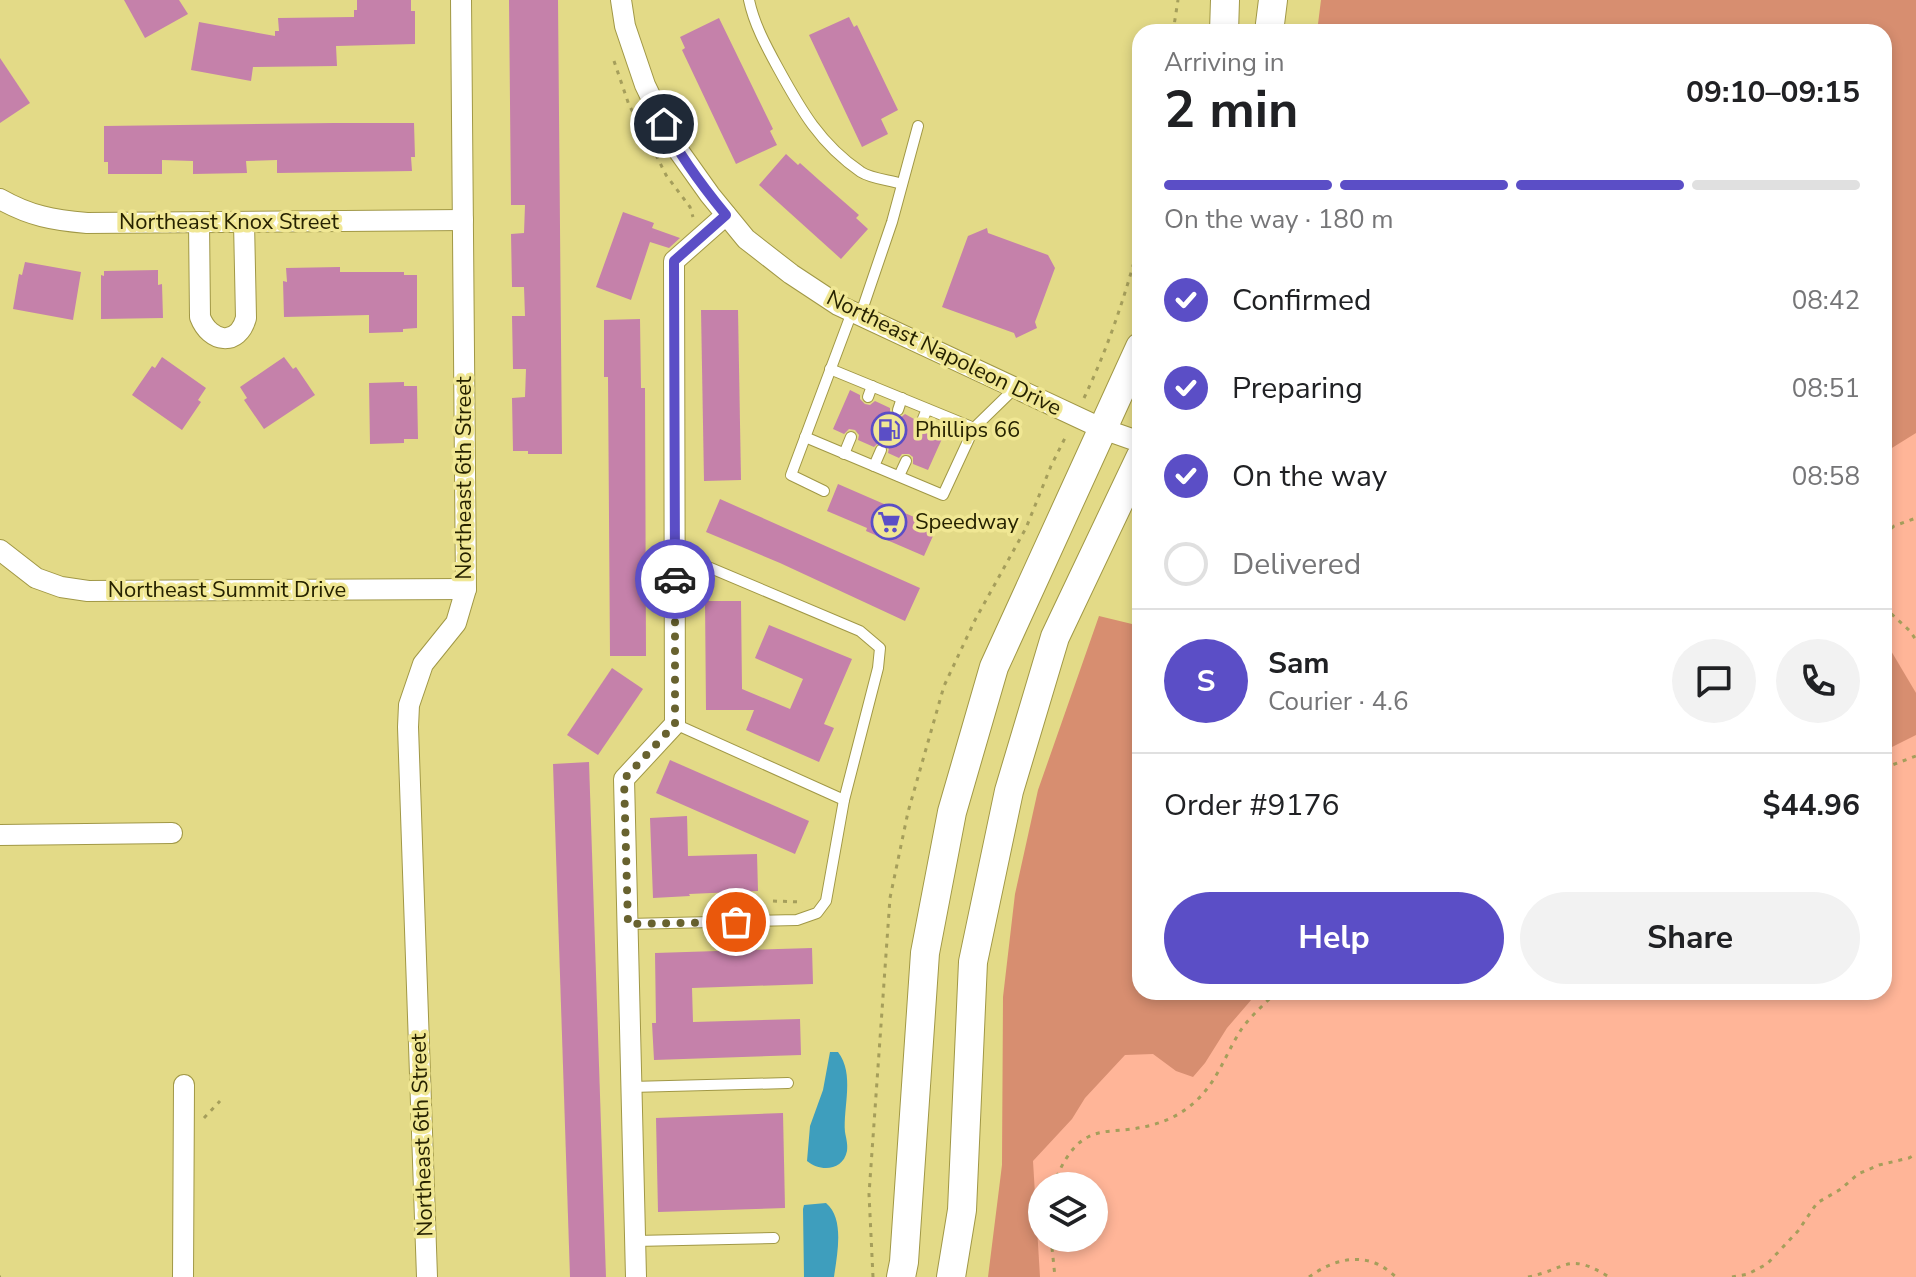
<!DOCTYPE html>
<html lang="en">
<head>
<meta charset="utf-8">
<style>
	:root { --surface:#fff; --page:#f2f2f2; --text:#202124; --muted:#757577; --line:#e0e0e0; --accent:#5b4ec6 }
	body { margin:0; font-family:"Nunito Sans",sans-serif; background:var(--page); color:var(--text); height:100vh; display:flex; flex-direction:column; font-size:30px; white-space:nowrap }
	* { box-sizing:border-box; margin:0 }
	p { font-size:26px; color:var(--muted) }
	.icon { flex:none; width:44px; height:44px; fill:none; stroke:currentColor; stroke-width:2; stroke-linecap:round; stroke-linejoin:round }
	.map { position:relative; flex:1; overflow:hidden }
	.drawer { position:absolute; left:1132px; top:24px; width:760px; height:976px; display:flex; flex-direction:column; background:var(--surface); border-radius:24px; box-shadow:0 4px 12px #0003 }
	.drawer>* { flex:none }
	.buttons { position:absolute; left:1028px; top:1172px; display:grid; gap:16px }
	.buttons a { display:grid; place-items:center; width:80px; height:80px; border-radius:50%; background:var(--surface); box-shadow:0 4px 12px #0003; font-size:40px }
	.pin { position:absolute; display:grid; place-items:center; width:68px; height:68px; color:#fff; margin:-34px; border:4px solid #fff; border-radius:50%; box-shadow:0 2px 8px #0007 }
	.courier { position:absolute; display:grid; place-items:center; width:80px; height:80px; margin:-40px; border:6px solid #5b4ec6; border-radius:50%; background:#fff; color:#222; box-shadow:0 2px 10px #0007 }
	.overview em { font-style:normal; font-weight:700 }
	.overview div { display:flex; flex-direction:column-reverse }
	.overview { display:flex; align-items:center; justify-content:space-between; height:136px; padding:0 32px }
	h1 { font-size:52px; font-weight:700; line-height:60px }
	.bar { display:grid; grid-template-columns:repeat(4,1fr); gap:12px 8px; align-content:center; height:96px; padding:0 32px }
	.bar i { height:10px; border-radius:6px; background:var(--line) }
	.bar .on { background:var(--accent) }
	.bar p { grid-column:span 4 }
	.line { display:flex; align-items:center; gap:20px; padding:0 32px; border-top:2px solid var(--line) }
	.line div { flex:1 }
	.round { display:grid; place-items:center; flex:none; width:84px; height:84px; border-radius:42px; background:var(--page) }
	ol { padding:0 32px; list-style:none }
	li { display:flex; align-items:center; gap:24px; height:88px }
	li p { margin-inline-start:auto }
	li .icon { padding:8px; border-radius:50%; background:var(--accent); color:#fff; stroke-width:4 }
	li:last-child { color:var(--muted) }
	li i { width:44px; height:44px; border:4px solid var(--line); border-radius:50% }
	.button { display:flex; gap:16px; margin-top:auto; padding:16px 32px }
	.button a { flex:1; height:92px; border-radius:48px; background:var(--accent); color:#fff; font-size:32px; font-weight:700; line-height:92px; text-align:center }
	.button a+a { background:var(--page); color:var(--text) }
	.map>svg:first-child { display:block }
	.green { fill:#ffb598; fill-rule:evenodd }
	.forest { fill:#d78e70 }
	.water { fill:#3e9ebd }
	.building { fill:#c581aa }
	.lines { fill:none; stroke-linecap:round; stroke-linejoin:round }
	.service-casing { stroke:#a19846; stroke-width:12 }
	.minor-casing { stroke:#a19846; stroke-width:22 }
	.secondary-casing { stroke:#a19846; stroke-width:30 }
	.path { stroke:#a59e5b; stroke-width:3; stroke-dasharray:4 6; stroke-linecap:butt }
	.service { stroke:#fff; stroke-width:10 }
	.minor { stroke:#fff; stroke-width:20 }
	.secondary { stroke:#fff; stroke-width:28 }
	.done { stroke:#68622f; stroke-width:8; stroke-dasharray:0 14.4 }
	.route { stroke:#5b4ec6; stroke-width:10 }
	.labels { text-anchor:middle; dominant-baseline:central; stroke-width:7; stroke-linejoin:round; paint-order:stroke }
	.street-label { font-size:22px; fill:#262200; stroke:#f0e794 }
	.poi-label { font-size:22px; fill:#262200; stroke:#f0e794; text-anchor:start }
</style>
</head>
<body>
<div class="map">
<svg width="1916" height="1277" viewBox="0 0 1916 1277">
	<rect width="100%" height="100%" fill="#e3da87"/>
	<!-- green -->
	<path class="green" d="M 1916,424 L 1916,1277 L 1000,1277 L 1003,1102 L 1157,992 L 1884,992 L 1884,440 ZM 1042,1186 L 1094,1186 L 1094,1238 L 1042,1238 Z"/>
	<!-- forest -->
	<g class="forest">
		<polygon points="1321,0 1916,0 1916,433 1887,451 1888,487 1884,493 1884,32 1317,32"/>
		<polygon points="1140,609 1140,992 1258,992 1227,1028 1205,1063 1193,1077 1176,1071 1153,1054 1125,1055 1085,1098 1072,1119 1033,1161 1040,1277 988,1277 1002,1165 1003,997 1015,894 1038,790 1099,616 1132,624"/>
		<polygon points="1884,639 1916,693 1916,735 1884,751"/>
	</g>
	<!-- water -->
	<g class="water">
		<path d="M 830,1052 L 838,1052 C 855,1074 843,1107 845,1132 C 846,1138 848,1144 847,1151 C 843,1171 820,1172 807,1161 L 810,1126 L 823,1090 Z"/>
		<path d="M 826,1203 C 845,1219 837,1254 834,1277 L 804,1277 L 803,1209 L 804,1205 Z"/>
	</g>
	<!-- building -->
	<g class="building">
		<polygon points="124,0 179,0 188,14 145,38"/>
		<polygon points="357,0 411,0 411,11 415,11 415,44 336,46 337,66 253,67 251,81 191,70 199,22 275,36 275,31 279,31 278,18 354,17 354,10 357,10"/>
		<polygon points="509,0 558,0 562,454 528,454 528,451 513,451 512,398 525,397 526,369 513,369 512,316 525,316 524,287 512,287 511,234 524,233 525,205 511,205"/>
		<polygon points="849,17 854,27 857,25 898,110 881,119 888,134 862,147 809,35"/>
		<polygon points="719,18 773,129 770,131 777,145 736,164 682,50 685,48 680,37"/>
		<polygon points="0,58 30,103 0,123"/>
		<polygon points="334,123 414,123 415,157 411,157 412,171 277,173 277,160 246,161 247,173 193,174 193,161 162,160 162,174 108,174 108,162 104,162 104,126"/>
		<polygon points="786,154 798,165 800,163 819,180 859,215 856,218 868,229 841,259 759,185"/>
		<polygon points="623,212 654,223 652,228 680,238 669,248 650,242 631,300 596,287"/>
		<polygon points="987,228 988,233 1048,255 1055,268 1035,322 1037,328 1016,338 1014,333 942,307 968,236"/>
		<polygon points="25,262 81,272 73,320 13,309 19,274 22,275"/>
		<polygon points="340,267 340,272 404,272 404,275 417,275 417,328 403,329 403,332 369,333 369,315 284,317 283,281 287,282 286,268"/>
		<polygon points="158,270 158,285 162,284 163,318 101,319 101,275 104,276 104,271"/>
		<polygon points="701,310 738,310 741,480 704,481"/>
		<polygon points="640,319 641,388 645,388 646,656 610,656 608,377 604,377 604,320"/>
		<polygon points="162,357 206,388 198,400 201,402 182,430 132,395 152,366 155,368"/>
		<polygon points="284,357 293,369 296,367 315,395 264,429 244,400 247,398 240,387"/>
		<polygon points="404,382 404,386 417,386 418,439 404,439 404,443 370,444 369,383"/>
		<polygon points="850,390 860,395 860,399 865,404 870,405 875,401 890,408 890,412 895,417 900,418 905,414 914,419 914,423 918,428 924,429 929,425 945,432 928,470 913,464 913,457 909,454 902,454 899,458 888,453 889,448 885,443 879,442 874,447 858,440 859,435 855,430 849,429 844,434 833,429"/>
		<polygon points="838,484 937,527 924,556 866,531 867,528 827,511"/>
		<polygon points="720,499 920,588 905,621 780,563 706,532"/>
		<polygon points="705,601 741,601 742,689 790,709 803,679 755,658 769,625 852,659 824,724 834,728 819,762 746,730 754,710 706,710"/>
		<polygon points="612,668 643,689 598,755 567,735"/>
		<polygon points="670,760 809,821 795,854 656,793"/>
		<polygon points="589,762 606,1277 570,1277 553,764"/>
		<polygon points="687,816 688,856 757,854 758,891 689,894 690,896 653,898 650,818"/>
		<polygon points="812,948 813,984 692,988 693,1022 800,1019 801,1055 654,1060 652,1023 656,1023 655,953"/>
		<polygon points="783,1113 785,1208 658,1212 656,1118"/>
	</g>
	<g class="lines">
		<!-- service casing -->
		<g class="service-casing">
			<g id="service">
				<path d="M 749,0 C 754,24 766,46 778,68 C 801,110 820,144 861,172 C 872,179 890,180 902,184"/>
				<polyline points="860,316 892,222 918,126"/>
				<polyline points="830,369 974,428"/>
				<polyline points="868,397 872,386"/>
				<polyline points="898,410 902,398"/>
				<polyline points="922,421 927,409"/>
				<polyline points="805,437 943,495 974,428 1015,388"/>
				<polyline points="844,454 851,437"/>
				<polyline points="874,466 881,450"/>
				<polyline points="899,476 906,461"/>
				<polyline points="824,491 791,475 852,312"/>
				<polyline points="675,724 844,800"/>
				<polyline points="628,924 797,920 817,913 826,901 844,800 878,668 880,648 860,631 675,553"/>
				<polyline points="631,1087 788,1083"/>
				<polyline points="635,1241 774,1238"/>
			</g>
		</g>
		<!-- minor casing -->
		<g class="minor-casing">
			<g id="minor">
				<polyline points="621,0 625,26 645,85 673,143 710,195 746,239 791,274 838,305 1103,429 1140,442"/>
				<path d="M 0,199 C 30,216 53,220 87,223 L 463,220"/>
				<path d="M 199,222 L 200,317 C 210,343 238,347 246,318 L 244,222"/>
				<polyline points="0,550 36,578 61,587 88,591 466,589"/>
				<polyline points="0,835 172,833"/>
				<polyline points="183,1277 184,1085"/>
				<polyline points="427,1277 408,727 409,705 423,664 456,623 466,589 461,0"/>
				<polyline points="636,1277 624,779 675,724 674,261 726,215"/>
			</g>
		</g>
		<!-- secondary casing -->
		<g class="secondary-casing">
			<g id="secondary">
				<polyline points="1224,32 1225,0"/>
				<polyline points="1269,32 1273,0"/>
				<polyline points="901,1277 904,1262 925,953 952,812 994,667 1140,347"/>
				<polyline points="951,1277 962,1210 973,962 1009,791 1055,637 1140,458"/>
			</g>
		</g>
		<!-- path -->
		<g class="path">
			<polyline points="1173,32 1178,0"/>
			<polyline points="614,61 629,105 651,145"/>
			<polyline points="656,155 666,175 690,207 693,217"/>
			<path d="M 1084,398 C 1108,348 1126,294 1140,240"/>
			<polyline points="1884,535 1894,526 1916,518"/>
			<polyline points="1884,607 1910,631 1916,640"/>
			<polyline points="1884,768 1916,756"/>
			<polyline points="773,901 803,902"/>
			<polyline points="204,1118 220,1101"/>
			<path d="M 1053,1186 C 1060,1168 1070,1146 1088,1137 C 1099,1131 1112,1131 1124,1130 C 1152,1127 1176,1120 1197,1100 C 1217,1081 1225,1056 1239,1033 C 1248,1018 1264,1005 1276,992"/>
			<polyline points="1051,1238 1055,1277"/>
			<polyline points="0,1277 1,1277"/>
			<polyline points="873,1277 869,1194 890,898 908,812 944,686 975,620 1026,528 1051,466 1067,434"/>
			<path d="M 1309,1277 C 1328,1263 1352,1254 1375,1263 C 1383,1266 1390,1272 1396,1277"/>
			<path d="M 1528,1277 C 1568,1269 1567,1251 1609,1277"/>
			<polyline points="1732,1277 1748,1274 1767,1264 1798,1231 1817,1203 1841,1189 1858,1174 1879,1165 1909,1158 1916,1154"/>
		</g>
		<!-- service -->
		<use href="#service" class="service"/>
		<!-- minor -->
		<use href="#minor" class="minor"/>
		<!-- secondary -->
		<use href="#secondary" class="secondary"/>
	</g>
	<g class="lines">
		<!-- done -->
		<polyline class="done" points="675,579 675,724 624,779 628,924 736,922"/>
		<!-- route -->
		<path class="route" d="M 664,124 C 680,157 703,187 726,215 L 674,261 L 675,579"/>
	</g>
	<!-- icons -->
	<defs>
		<g id="fuel-ring" transform="scale(1.8)"><circle r="9.5" fill="#f0e794" stroke="#5b4ec6" stroke-width="1.5"/><path d="M-5.5-6h7V0h2V4h1.3V-2.5L3-4.5l.8-.8L6-3V5H2.5V1h-1V6h-7ZM-4.2-4.7v3.2H.2V-4.7Z" fill="#5b4ec6"/></g>
		<g id="supermarket-ring" transform="scale(1.8)"><circle r="9.5" fill="#f0e794" stroke="#5b4ec6" stroke-width="1.5"/><path d="M-6-5.5h2.5l.6 2H6L4.5 2H-2.5L-4.4-4H-6ZM-1.5 3.2a1.3 1.3 0 1 0 .1 0ZM3 3.2a1.3 1.3 0 1 0 .1 0Z" fill="#5b4ec6"/></g>
	</defs>
	<g fill-rule="evenodd">
		<use href="#fuel-ring" x="889" y="430"/>
		<use href="#supermarket-ring" x="889" y="522"/>
	</g>
	<g class="labels">
		<!-- street labels -->
		<g class="street-label">
			<text x="229" y="222">Northeast Knox Street</text>
			<text transform="translate(944 353) rotate(26)">Northeast Napoleon Drive</text>
			<text transform="translate(464 478) rotate(-90)">Northeast 6th Street</text>
			<text x="227" y="590">Northeast Summit Drive</text>
			<text transform="translate(422 1135) rotate(-92)">Northeast 6th Street</text>
		</g>
		<!-- poi labels -->
		<g class="poi-label">
			<text x="915" y="430">Phillips 66</text>
			<text x="915" y="522">Speedway</text>
		</g>
	</g>
</svg>
<div class="buttons">
<a><svg class="icon" aria-label="layers" viewBox="0 0 24 24"><path d="M12 4l9 5-9 5-9-5zM3 14l9 5 9-5"/></svg></a>
</div>
<div class="pin" style="left:736px;top:922px;background:#ea580c"><svg class="icon" aria-label="bag" viewBox="0 0 24 24"><path d="M5 8h14l-1 12H6zM9 8a3 3 0 0 1 6 0"/></svg></div>
<div class="pin" style="left:664px;top:124px;background:#1f2937"><svg class="icon" aria-label="home" viewBox="0 0 24 24"><path d="M3 11l9-7 9 7M6 9v11h12V9"/></svg></div>
<div class="courier" style="left:675px;top:579px"><svg class="icon" aria-label="car" viewBox="0 0 24 24"><path d="M5 17H2v-5l4-1 3-4h7l3 4 3 1v5h-3M9 17h6M6 11h13"/><circle cx="7" cy="17" r="2"/><circle cx="17" cy="17" r="2"/></svg></div>
<section class="drawer">
<div class="overview"><div><h1>2 min</h1><p>Arriving in</p></div><em>09:10–09:15</em></div>
<div class="bar"><i class="on"></i><i class="on"></i><i class="on"></i><i></i><p>On the way · 180 m</p></div>
<ol>
<li><svg class="icon" aria-label="check" viewBox="0 0 24 24"><path d="M5 12l5 5 9-10"/></svg>Confirmed<p>08:42</p></li>
<li><svg class="icon" aria-label="check" viewBox="0 0 24 24"><path d="M5 12l5 5 9-10"/></svg>Preparing<p>08:51</p></li>
<li><svg class="icon" aria-label="check" viewBox="0 0 24 24"><path d="M5 12l5 5 9-10"/></svg>On the way<p>08:58</p></li>
<li><i></i>Delivered</li>
</ol>
<div class="line" style="height:144px"><b class="round" style="background:var(--accent);color:#fff">S</b><div><b>Sam</b><p>Courier · 4.6</p></div><a class="round"><svg class="icon" aria-label="chat" viewBox="0 0 24 24"><path d="M4 5h16v11H9l-5 4z"/></svg></a><a class="round"><svg class="icon" aria-label="phone" viewBox="0 0 24 24"><path d="M5 4h4l2 5-3 2q2 4 5 5l2-3 5 2v4C11 20 4 13 5 4z"/></svg></a></div>
<div class="line" style="height:104px"><div>Order #9176</div><b>$44.96</b></div>
<div class="button"><a>Help</a><a>Share</a></div>
</section>
</div>
</body>
</html>
